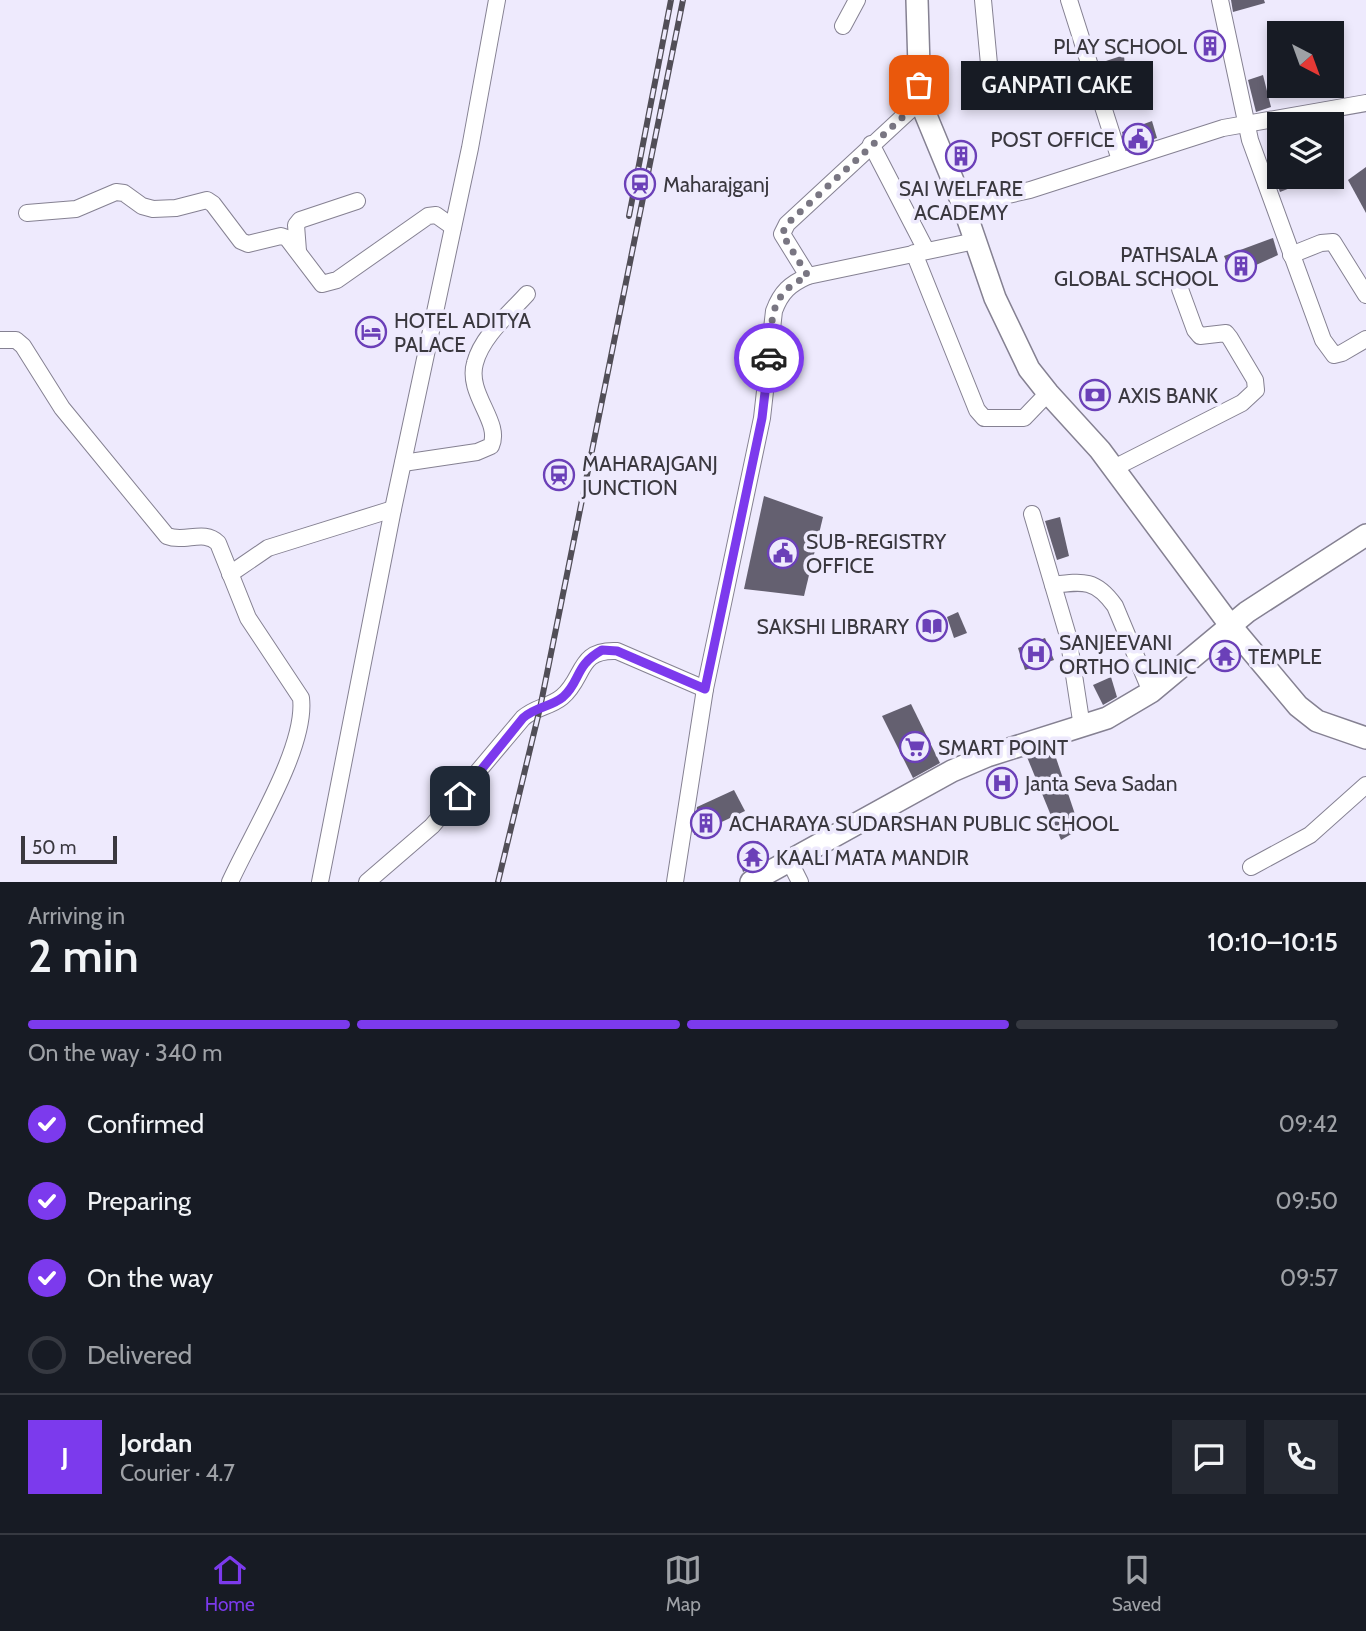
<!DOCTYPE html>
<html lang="en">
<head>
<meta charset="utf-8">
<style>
	:root { --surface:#171b24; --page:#242831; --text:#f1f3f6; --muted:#9ea1a6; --line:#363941; --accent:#7c3aed }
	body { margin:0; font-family:Cabin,sans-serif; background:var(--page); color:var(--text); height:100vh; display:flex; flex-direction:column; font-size:26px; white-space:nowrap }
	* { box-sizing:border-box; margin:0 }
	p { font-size:23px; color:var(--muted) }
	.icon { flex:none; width:38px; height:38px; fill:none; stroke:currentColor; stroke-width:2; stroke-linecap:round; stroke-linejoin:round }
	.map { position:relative; height:882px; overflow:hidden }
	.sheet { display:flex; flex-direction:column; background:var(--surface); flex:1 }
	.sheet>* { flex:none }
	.needle { width:46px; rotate:139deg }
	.buttons { position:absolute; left:1267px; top:21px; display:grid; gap:14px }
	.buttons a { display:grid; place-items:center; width:77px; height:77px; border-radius:0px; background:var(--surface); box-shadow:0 4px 10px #0003; font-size:35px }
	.scale { position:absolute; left:21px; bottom:18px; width:96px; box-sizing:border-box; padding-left:7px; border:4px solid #3a383f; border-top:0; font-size:19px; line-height:24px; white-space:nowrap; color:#3a383f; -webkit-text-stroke:5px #eeeafd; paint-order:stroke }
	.pin { position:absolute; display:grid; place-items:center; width:60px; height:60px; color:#fff; margin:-30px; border-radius:14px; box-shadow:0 4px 10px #0006 }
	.courier { position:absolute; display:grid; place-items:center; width:70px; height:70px; margin:-35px; border:5px solid #7c3aed; border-radius:50%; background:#fff; color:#222; box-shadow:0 2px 9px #0007 }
	.bubble { position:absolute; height:49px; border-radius:0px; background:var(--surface); box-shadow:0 4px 10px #0003; font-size:23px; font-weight:600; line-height:49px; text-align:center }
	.headline em { font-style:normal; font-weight:600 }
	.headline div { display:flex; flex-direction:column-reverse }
	.headline { display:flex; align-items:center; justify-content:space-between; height:119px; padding:0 28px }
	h1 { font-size:46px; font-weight:600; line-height:52px }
	.bar { display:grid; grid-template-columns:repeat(4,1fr); gap:10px 7px; align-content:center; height:84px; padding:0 28px }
	.bar i { height:9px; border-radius:5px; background:var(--line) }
	.bar .active { background:var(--accent) }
	.bar p { grid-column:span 4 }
	.line { display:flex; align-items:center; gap:18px; padding:0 28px; border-top:2px solid var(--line) }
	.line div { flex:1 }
	.round { display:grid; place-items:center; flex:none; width:74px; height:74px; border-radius:0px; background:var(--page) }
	ol { padding:0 28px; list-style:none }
	li { display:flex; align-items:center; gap:21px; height:77px }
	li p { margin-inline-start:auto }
	li .icon { padding:7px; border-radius:50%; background:var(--accent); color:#fff; stroke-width:4 }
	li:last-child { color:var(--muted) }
	li i { width:38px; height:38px; border:4px solid var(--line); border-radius:50% }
	.tabs { display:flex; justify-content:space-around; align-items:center; height:98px; border-top:2px solid var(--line); background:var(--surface); font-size:19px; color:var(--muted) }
	.tabs a { display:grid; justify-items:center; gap:4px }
	.tabs .active { color:var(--accent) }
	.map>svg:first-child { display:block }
	.building { fill:#646070 }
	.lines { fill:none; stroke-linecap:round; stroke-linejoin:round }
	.street-casing { stroke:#858192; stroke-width:18 }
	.secondary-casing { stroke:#858192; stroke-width:24 }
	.street { stroke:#fff; stroke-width:16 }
	.secondary { stroke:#fff; stroke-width:21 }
	.rail-casing { stroke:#514e57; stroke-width:6 }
	.rail { stroke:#eeeafd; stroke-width:3.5; stroke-dasharray:10; stroke-linecap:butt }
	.done { stroke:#797682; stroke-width:7; stroke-dasharray:0 12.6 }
	.route { stroke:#7c3aed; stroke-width:9 }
	.labels { text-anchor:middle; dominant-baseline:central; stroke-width:7; stroke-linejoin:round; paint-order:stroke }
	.poi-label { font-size:21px; fill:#3a383f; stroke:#eeeafd; text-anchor:start }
</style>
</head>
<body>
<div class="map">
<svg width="1366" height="882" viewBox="0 0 1366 882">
	<rect width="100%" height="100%" fill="#eeeafd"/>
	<!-- building -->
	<g class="building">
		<polygon points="1231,0 1264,0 1265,3 1233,12"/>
		<polygon points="1213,35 1220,56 1207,58 1201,36"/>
		<polygon points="1124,55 1126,82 1108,86 1100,63"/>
		<polygon points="1263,75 1271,107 1256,112 1248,80"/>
		<polygon points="1152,121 1157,138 1127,148 1122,132"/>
		<polygon points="1279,159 1279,177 1318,177 1280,192 1269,162"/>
		<polygon points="1366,167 1366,213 1348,180"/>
		<polygon points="1273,238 1278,255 1232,276 1224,256"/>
		<polygon points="764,496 823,517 804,596 744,589"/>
		<polygon points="1060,517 1069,556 1057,560 1045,521"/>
		<polygon points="958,612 967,633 954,638 947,617"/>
		<polygon points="1045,638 1054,660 1025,670 1018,648"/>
		<polygon points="1111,677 1117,697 1103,705 1093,685"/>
		<polygon points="911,704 940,763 913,778 882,716"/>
		<polygon points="1053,749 1080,829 1061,840 1027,757"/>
		<polygon points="1008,771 1015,788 998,795 991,778"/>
		<polygon points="734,790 745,811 694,835 697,807"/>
		<polygon points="758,841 768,858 743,872 738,854"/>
	</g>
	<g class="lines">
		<!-- street casing -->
		<g class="street-casing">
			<g id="street">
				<polyline points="983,0 989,64"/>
				<polyline points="1069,0 1120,160"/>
				<polyline points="1220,0 1250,140 1323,340 1334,355 1342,353 1366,339"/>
				<polyline points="843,26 857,0"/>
				<polyline points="871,144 926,250"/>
				<polyline points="963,205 1030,190 1223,128 1366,103"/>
				<polyline points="27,213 76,209 116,192 124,193 142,206 153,209 176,208 207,200 213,204 241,241 248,244 281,236 287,238 322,284 337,280 428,216 436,215 453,227"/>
				<polyline points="298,251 296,225 300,220 357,201"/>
				<polyline points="914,253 977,410 984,418 1024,418 1048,393"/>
				<polyline points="1291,255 1321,243 1333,242 1366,295"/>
				<polyline points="808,276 782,234 787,224 920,101"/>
				<path d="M 0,340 L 16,340 L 23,346 L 62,408 L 167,536 C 185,543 204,529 218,543 L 248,618 L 301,698 C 307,747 251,835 230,882"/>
				<path d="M 403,463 L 477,452 L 491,446 C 502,422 466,394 475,363 C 482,336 509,314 527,294"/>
				<polyline points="1114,468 1242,403 1256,390 1255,380 1230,338 1226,333 1200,336 1195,330 1180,289"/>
				<polyline points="1032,514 1068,636 1082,727"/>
				<polyline points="230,574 268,548 393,509"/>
				<path d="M 1053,585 C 1083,581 1096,579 1115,606 L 1151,692"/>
				<polyline points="790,862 800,882"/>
				<polyline points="1251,867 1310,835 1366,785"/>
				<polyline points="320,882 393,509 470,148 497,0"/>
				<path d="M 367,882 L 432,826 L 523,718 C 535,707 550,707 562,697 C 585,678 577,649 617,651 L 705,689"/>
				<path d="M 675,882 L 705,689 L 762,418 L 774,311 C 781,292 790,284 808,276 L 975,241"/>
			</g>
		</g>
		<!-- secondary casing -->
		<g class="secondary-casing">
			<g id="secondary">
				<polyline points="917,0 920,101 963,205 995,298 1029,369 1048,393 1100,450 1230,625 1298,706 1317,721 1366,738"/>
				<polyline points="751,882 952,771 987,756 1107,718 1151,692 1247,612 1366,535"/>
			</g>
		</g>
		<!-- street -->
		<use href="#street" class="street"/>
		<!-- secondary -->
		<use href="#secondary" class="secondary"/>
		<!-- rail casing -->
		<g class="rail-casing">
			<g id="rail">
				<polyline points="629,216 671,0"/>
				<polyline points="498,882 540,708 683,0"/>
			</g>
		</g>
		<!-- rail -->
		<use href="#rail" class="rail"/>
	</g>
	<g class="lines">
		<!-- done -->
		<path class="done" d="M 769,358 C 773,318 767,295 808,276 L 782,234 L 787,224 L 920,101 L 919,85"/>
		<!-- route -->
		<path class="route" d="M 460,796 L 523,718 C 535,707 551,707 563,697 C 581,681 574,666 602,650 L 617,651 L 705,689 L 762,418 L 769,358"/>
	</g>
	<!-- icons -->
	<defs>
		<g id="building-ring" transform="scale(1.575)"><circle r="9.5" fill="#eeeafd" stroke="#6b40b8" stroke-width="1.5"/><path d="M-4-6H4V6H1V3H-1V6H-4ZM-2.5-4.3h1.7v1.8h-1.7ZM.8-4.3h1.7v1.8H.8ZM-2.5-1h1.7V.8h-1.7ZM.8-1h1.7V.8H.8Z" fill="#6b40b8"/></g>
		<g id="civic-ring" transform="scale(1.575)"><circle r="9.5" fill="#eeeafd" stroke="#6b40b8" stroke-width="1.5"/><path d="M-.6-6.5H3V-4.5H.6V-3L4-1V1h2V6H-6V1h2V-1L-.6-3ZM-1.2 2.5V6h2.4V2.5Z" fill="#6b40b8"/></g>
		<g id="station-ring" transform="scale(1.575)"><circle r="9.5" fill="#eeeafd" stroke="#6b40b8" stroke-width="1.5"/><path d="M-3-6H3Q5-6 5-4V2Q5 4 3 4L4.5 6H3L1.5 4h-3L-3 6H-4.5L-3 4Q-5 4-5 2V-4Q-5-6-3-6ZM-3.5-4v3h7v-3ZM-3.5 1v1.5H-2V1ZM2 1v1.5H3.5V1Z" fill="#6b40b8"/></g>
		<g id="hotel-ring" transform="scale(1.575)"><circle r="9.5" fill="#eeeafd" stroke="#6b40b8" stroke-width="1.5"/><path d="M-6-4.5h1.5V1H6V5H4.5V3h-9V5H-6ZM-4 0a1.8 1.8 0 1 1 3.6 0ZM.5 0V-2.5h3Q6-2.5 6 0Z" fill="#6b40b8"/></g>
		<g id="bank-ring" transform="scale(1.575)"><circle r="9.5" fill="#eeeafd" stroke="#6b40b8" stroke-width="1.5"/><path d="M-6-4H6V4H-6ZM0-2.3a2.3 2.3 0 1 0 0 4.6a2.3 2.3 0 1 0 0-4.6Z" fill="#6b40b8"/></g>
		<g id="library-ring" transform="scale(1.575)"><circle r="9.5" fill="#eeeafd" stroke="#6b40b8" stroke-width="1.5"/><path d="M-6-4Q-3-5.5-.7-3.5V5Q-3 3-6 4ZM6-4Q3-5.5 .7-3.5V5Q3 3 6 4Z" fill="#6b40b8"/></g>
		<g id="hospital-ring" transform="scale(1.575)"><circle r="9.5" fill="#eeeafd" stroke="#6b40b8" stroke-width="1.5"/><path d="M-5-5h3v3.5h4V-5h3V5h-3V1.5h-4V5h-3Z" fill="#6b40b8"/></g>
		<g id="temple-ring" transform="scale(1.575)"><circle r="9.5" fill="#eeeafd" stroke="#6b40b8" stroke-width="1.5"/><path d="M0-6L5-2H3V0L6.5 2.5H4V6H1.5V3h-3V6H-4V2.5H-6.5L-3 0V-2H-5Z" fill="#6b40b8"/></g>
		<g id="supermarket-ring" transform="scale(1.575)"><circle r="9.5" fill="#eeeafd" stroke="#6b40b8" stroke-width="1.5"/><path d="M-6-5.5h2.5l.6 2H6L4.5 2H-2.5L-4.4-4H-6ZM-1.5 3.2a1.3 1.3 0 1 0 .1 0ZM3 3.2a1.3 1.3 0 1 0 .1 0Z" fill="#6b40b8"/></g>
	</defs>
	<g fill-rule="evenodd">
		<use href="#building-ring" x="1210" y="46"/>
		<use href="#civic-ring" x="1138" y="139"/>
		<use href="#building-ring" x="961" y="156"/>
		<use href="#station-ring" x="640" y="184"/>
		<use href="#building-ring" x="1241" y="266"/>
		<use href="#hotel-ring" x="371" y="332"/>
		<use href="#bank-ring" x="1095" y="395"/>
		<use href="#station-ring" x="559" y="475"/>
		<use href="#civic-ring" x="783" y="553"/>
		<use href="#library-ring" x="932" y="626"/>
		<use href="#hospital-ring" x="1036" y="654"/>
		<use href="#temple-ring" x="1225" y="656"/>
		<use href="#supermarket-ring" x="915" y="747"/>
		<use href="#hospital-ring" x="1002" y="783"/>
		<use href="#building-ring" x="706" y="823"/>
		<use href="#temple-ring" x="753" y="857"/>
	</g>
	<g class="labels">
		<!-- poi labels -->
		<g class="poi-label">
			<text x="1187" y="46" text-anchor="end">PLAY SCHOOL</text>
			<text x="1115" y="139" text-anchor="end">POST OFFICE</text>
			<text x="663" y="184">Maharajganj</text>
			<text x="961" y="188" text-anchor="middle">SAI WELFARE<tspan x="961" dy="24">ACADEMY</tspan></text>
			<text x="1218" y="254" text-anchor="end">PATHSALA<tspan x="1218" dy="24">GLOBAL SCHOOL</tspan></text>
			<text x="394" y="320">HOTEL ADITYA<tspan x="394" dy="24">PALACE</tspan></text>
			<text x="1118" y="395">AXIS BANK</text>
			<text x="582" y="463">MAHARAJGANJ<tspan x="582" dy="24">JUNCTION</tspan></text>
			<text x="806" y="541">SUB-REGISTRY<tspan x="806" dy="24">OFFICE</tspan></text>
			<text x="909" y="626" text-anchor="end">SAKSHI LIBRARY</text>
			<text x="1059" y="642">SANJEEVANI<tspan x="1059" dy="24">ORTHO CLINIC</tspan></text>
			<text x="1248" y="656">TEMPLE</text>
			<text x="938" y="747">SMART POINT</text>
			<text x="1025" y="783">Janta Seva Sadan</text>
			<text x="729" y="823">ACHARAYA SUDARSHAN PUBLIC SCHOOL</text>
			<text x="776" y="857">KAALI MATA MANDIR</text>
		</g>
	</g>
</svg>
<div class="buttons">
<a><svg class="needle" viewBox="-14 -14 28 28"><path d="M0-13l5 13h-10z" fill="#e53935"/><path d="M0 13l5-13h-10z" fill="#9ea1a6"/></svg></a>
<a><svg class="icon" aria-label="layers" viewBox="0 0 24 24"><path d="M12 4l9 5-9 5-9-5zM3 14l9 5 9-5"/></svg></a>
</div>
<div class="scale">50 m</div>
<div class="pin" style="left:919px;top:85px;background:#ea580c"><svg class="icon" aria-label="bag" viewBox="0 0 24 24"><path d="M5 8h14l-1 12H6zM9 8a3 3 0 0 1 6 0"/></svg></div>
<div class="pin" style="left:460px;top:796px;background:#1f2937"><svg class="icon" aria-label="home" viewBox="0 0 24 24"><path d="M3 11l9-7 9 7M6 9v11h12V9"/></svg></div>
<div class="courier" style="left:769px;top:358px"><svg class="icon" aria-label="car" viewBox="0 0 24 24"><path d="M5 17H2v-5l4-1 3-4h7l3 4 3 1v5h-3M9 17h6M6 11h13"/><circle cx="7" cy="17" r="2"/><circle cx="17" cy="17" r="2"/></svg></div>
<div class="bubble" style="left:961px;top:61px;width:192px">GANPATI CAKE</div>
</div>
<section class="sheet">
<div class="headline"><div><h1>2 min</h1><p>Arriving in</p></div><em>10:10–10:15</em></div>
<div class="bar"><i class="active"></i><i class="active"></i><i class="active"></i><i></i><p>On the way · 340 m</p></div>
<ol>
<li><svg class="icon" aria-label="check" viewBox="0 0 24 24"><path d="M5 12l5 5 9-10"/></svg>Confirmed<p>09:42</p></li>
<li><svg class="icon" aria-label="check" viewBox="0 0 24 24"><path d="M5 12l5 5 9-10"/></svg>Preparing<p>09:50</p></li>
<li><svg class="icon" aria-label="check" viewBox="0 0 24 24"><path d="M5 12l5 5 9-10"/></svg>On the way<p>09:57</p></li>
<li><i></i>Delivered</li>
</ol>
<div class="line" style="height:126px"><b class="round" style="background:var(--accent);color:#fff">J</b><div><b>Jordan</b><p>Courier · 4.7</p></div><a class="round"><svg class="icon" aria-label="chat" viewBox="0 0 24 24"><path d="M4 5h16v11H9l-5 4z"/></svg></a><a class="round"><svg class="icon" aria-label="phone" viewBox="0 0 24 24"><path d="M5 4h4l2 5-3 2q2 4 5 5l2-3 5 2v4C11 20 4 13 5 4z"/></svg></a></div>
</section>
<nav class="tabs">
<a class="active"><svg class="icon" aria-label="home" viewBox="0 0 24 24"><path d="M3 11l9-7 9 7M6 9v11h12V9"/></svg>Home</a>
<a><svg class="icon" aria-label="map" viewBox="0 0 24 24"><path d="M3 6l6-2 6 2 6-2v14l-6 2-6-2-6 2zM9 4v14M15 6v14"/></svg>Map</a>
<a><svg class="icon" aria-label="saved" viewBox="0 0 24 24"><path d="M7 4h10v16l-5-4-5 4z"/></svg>Saved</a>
</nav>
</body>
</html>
